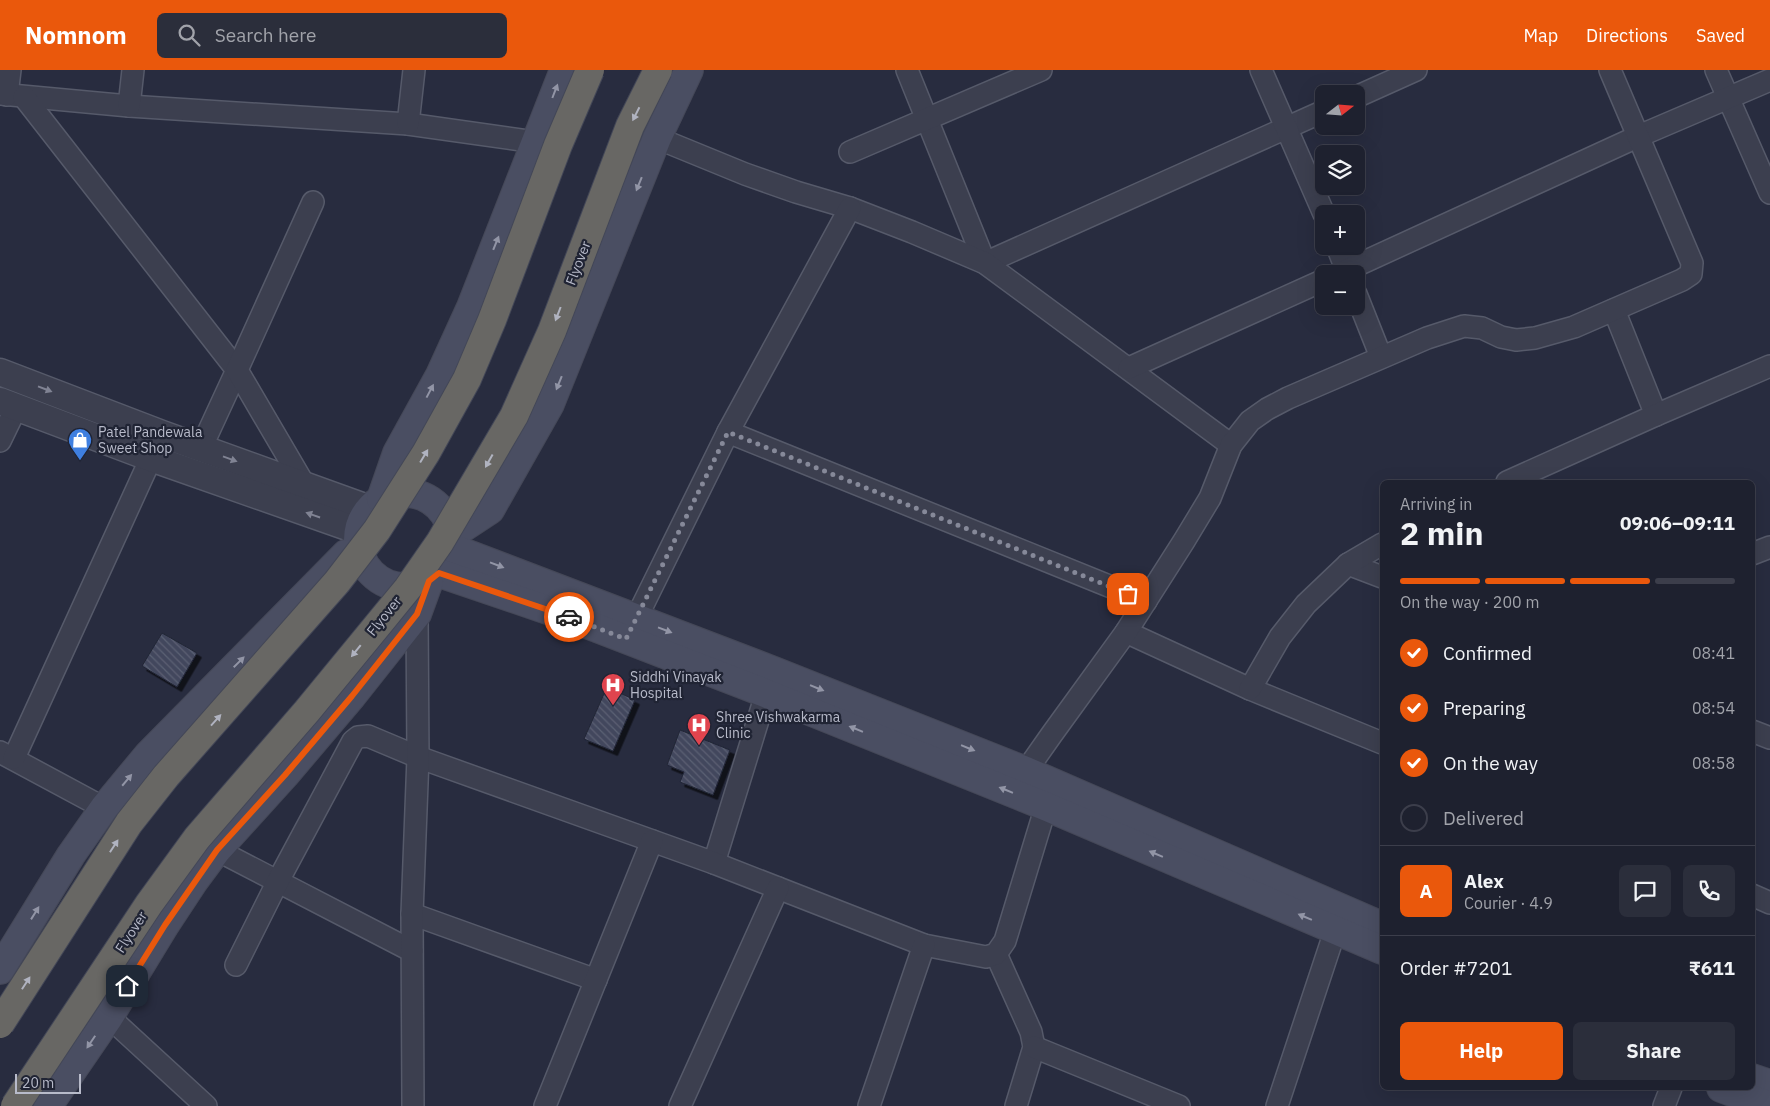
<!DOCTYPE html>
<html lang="en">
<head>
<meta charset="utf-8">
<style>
	:root { --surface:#1e212f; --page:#2b2e3b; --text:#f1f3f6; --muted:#a1a3aa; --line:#3c3e4b; --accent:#ea580c }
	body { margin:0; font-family:"IBM Plex Sans",sans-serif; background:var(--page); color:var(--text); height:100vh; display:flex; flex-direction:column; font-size:19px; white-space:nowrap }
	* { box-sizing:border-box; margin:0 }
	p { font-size:16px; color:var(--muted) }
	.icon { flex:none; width:28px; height:28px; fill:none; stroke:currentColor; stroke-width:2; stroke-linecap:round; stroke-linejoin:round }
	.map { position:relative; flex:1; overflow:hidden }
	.details { position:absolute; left:1380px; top:410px; width:375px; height:610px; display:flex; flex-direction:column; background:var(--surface); border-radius:8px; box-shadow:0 5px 20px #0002,0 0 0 1px var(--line) }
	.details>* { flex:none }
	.needle { width:32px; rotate:73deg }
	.controls { position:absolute; left:1315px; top:15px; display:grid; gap:10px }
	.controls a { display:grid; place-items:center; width:50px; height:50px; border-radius:8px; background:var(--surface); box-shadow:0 5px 20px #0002,0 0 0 1px var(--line); font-size:25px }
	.scale { position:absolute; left:15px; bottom:12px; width:66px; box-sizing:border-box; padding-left:5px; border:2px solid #b8bbca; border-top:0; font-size:14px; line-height:18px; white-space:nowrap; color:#b8bbca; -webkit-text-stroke:4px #202434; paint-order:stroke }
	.pin { position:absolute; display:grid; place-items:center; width:42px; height:42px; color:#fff; margin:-21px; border-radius:10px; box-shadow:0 2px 8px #0006 }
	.courier { position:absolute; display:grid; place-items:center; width:50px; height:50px; margin:-25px; border:4px solid #ea580c; border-radius:50%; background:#fff; color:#222; box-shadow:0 1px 6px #0007 }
	.overview em { font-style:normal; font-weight:700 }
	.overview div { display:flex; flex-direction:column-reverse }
	.overview { display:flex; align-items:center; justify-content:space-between; height:85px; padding:0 20px }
	h1 { font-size:32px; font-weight:700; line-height:38px }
	.bar { display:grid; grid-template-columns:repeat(4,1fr); gap:8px 5px; align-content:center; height:60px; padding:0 20px }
	.bar i { height:6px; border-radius:4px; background:var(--line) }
	.bar .active { background:var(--accent) }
	.bar p { grid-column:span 4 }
	.line { display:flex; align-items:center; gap:12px; padding:0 20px; border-top:1px solid var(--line) }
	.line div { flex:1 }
	.round { display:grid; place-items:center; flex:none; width:52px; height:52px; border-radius:8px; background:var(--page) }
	ol { padding:0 20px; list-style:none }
	li { display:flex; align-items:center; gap:15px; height:55px }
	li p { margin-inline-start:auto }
	li .icon { padding:5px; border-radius:50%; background:var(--accent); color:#fff; stroke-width:4 }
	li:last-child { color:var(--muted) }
	li i { width:28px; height:28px; border:2px solid var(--line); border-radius:50% }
	.action { display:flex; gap:10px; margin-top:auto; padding:10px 20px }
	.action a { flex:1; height:58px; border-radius:8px; background:var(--accent); color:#fff; font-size:20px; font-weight:700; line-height:58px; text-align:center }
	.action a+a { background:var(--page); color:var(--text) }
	header { display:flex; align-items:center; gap:30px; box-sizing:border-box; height:70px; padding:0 25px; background:var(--accent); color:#fff }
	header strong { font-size:24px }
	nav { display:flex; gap:28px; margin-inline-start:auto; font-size:18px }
	.search { width:350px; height:45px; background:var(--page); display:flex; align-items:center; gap:12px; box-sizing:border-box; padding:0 18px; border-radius:8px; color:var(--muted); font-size:19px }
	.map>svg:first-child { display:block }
	.building { fill:url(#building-back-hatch); stroke:#222636; filter:url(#shadow) }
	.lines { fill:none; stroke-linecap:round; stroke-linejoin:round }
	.minor-casing { stroke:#565a6a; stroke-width:24 }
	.tertiary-casing { stroke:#565a6a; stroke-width:29 }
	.secondary-casing { stroke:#454858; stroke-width:30 }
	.minor { stroke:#3c3f4f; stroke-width:21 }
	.tertiary { stroke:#3c3f4f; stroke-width:26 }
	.secondary { stroke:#4a4e62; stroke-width:28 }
	.trunk-bridge-casing { stroke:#434757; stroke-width:30; stroke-linecap:butt }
	.trunk-bridge { stroke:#686764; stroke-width:28 }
	.oneway { fill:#9295a6 }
	.oneway2 { fill:#b0b3c0 }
	.oneway3 { fill:#808393 }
	.done { stroke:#868999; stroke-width:5; stroke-dasharray:0 9 }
	.route { stroke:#ea580c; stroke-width:6 }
	.labels { text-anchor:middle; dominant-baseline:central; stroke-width:4.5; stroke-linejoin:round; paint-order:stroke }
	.street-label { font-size:14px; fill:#b8bbca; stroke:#202434 }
	.poi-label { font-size:14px; fill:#b8bbca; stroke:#202434; text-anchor:start }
</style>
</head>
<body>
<header>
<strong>Nomnom</strong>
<div class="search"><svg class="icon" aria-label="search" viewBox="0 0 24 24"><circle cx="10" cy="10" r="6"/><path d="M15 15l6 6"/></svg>Search here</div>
<nav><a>Map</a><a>Directions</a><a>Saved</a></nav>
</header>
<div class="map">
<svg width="1770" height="1036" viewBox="0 0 1770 1036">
	<defs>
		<pattern id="building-back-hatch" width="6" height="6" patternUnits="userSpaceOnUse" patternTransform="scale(1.25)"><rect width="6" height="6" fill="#42475d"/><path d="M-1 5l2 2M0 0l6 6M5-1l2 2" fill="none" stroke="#5b6073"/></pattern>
		<filter id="shadow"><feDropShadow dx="4.5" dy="4.5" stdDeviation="0" flood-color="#0009"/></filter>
	</defs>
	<rect width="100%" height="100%" fill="#282c3f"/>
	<!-- building -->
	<g class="building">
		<polygon points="162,563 197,583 177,617 142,596"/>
		<polygon points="607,617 635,630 613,681 584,669"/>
		<polygon points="680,660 730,680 713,725 680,712 684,702 667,695"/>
	</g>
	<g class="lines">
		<!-- minor casing -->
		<g class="minor-casing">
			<g id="minor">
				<polyline points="907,0 985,193 1324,41"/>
				<polyline points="1261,0 1324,144"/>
				<polyline points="1716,0 1770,123"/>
				<polyline points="0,24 129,36 408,54 535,72"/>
				<polyline points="7,25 10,0"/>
				<polyline points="24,27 237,300 201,378"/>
				<polyline points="1356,27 1416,0"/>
				<polyline points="129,36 133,0"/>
				<polyline points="408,54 414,0"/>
				<polyline points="657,68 745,104 796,122 850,138 912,162 985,193 1231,375"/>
				<polyline points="850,82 1041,0"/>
				<polyline points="1337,176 1348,204"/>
				<polyline points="1338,204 1639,66 1770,10"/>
				<polyline points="1356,224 1381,287"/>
				<polyline points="1614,240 1656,345"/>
				<polyline points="1129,298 1324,210"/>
				<polyline points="728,362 1146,531"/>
				<polyline points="0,371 16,338"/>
				<polyline points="1507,412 1656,345 1770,296"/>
				<polyline points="305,416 237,300 313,132"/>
				<polyline points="1752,484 1770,477"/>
				<polyline points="1348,494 1382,507"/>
				<polyline points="630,561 728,362 850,138"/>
				<polyline points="1126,562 1250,619 1382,673"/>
				<polyline points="1250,619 1280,567 1306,534 1348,494 1382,474"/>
				<polyline points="1752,661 1770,668"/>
				<polyline points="0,682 104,738"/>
				<polyline points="14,688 151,388"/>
				<polyline points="1026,701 1052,664 1126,562 1184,471 1210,428 1231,375 1250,351 1267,339 1288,328 1427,268 1464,256 1482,258 1501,267 1516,270 1535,268 1574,257 1682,210 1691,204 1692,193 1610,0"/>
				<polyline points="217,780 412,881"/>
				<polyline points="714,793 771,608"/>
				<polyline points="1752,825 1770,833"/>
				<polyline points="412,844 596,910"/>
				<polyline points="996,884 1031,962 1034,977 1016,1036"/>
				<polyline points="236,895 278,811 353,671 358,667 368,666 418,687 714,793 924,875 986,887 996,884 1005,871 1050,723"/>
				<polyline points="109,947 206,1036"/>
				<polyline points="1034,977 1179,1036"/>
				<polyline points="413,1036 412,844 418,687 417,544"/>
				<polyline points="545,1036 652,771"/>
				<polyline points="680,1036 778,818"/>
				<polyline points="869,1036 924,875"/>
				<polyline points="1277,1036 1340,846"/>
				<polyline points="1664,1036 1671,1018"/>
			</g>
		</g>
		<!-- tertiary casing -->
		<g class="tertiary-casing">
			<g id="tertiary">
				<polyline points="0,302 162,364 370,439"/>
				<polyline points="0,331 151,388 359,461"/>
			</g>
		</g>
		<!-- secondary casing -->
		<g class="secondary-casing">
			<g id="secondary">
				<circle cx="405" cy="470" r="47"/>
				<polyline points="381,429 397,383 440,305 471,237 564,0"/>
				<polyline points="452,465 490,440 550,334 657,68 689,0"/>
				<polyline points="452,478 774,601 1026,701 1382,856"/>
				<polyline points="439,503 571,548 765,623 1045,736 1382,880"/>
				<polyline points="0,900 71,785 104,738 148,685 346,484"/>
				<polyline points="1752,1008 1770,1014"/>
				<polyline points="1721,1018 1770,1036"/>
				<polyline points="48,1036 109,947 165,855 194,811 217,780 285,705 352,626 417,544 429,511"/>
			</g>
		</g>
		<!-- minor -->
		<use href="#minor" class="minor"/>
		<!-- tertiary -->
		<use href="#tertiary" class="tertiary"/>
		<!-- secondary -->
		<use href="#secondary" class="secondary"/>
		<!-- trunk-bridge casing -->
		<g class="trunk-bridge-casing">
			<g id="trunk-bridge">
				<polyline points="0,954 129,753 166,706 337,512 377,460 426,383 467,309 492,250 558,75 590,0"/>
				<polyline points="15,1036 149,834 197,768 307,641 381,551 408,518 440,472 514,346 552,261 630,56 658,0"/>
			</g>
		</g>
		<!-- trunk-bridge -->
		<use href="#trunk-bridge" class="trunk-bridge"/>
	</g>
	<!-- one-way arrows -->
	<defs><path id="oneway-solid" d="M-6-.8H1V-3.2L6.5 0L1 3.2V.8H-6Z" transform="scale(1.25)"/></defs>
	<g class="oneway">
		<use href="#oneway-solid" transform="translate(555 21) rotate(-69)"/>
		<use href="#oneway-solid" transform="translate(639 114) rotate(112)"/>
		<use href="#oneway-solid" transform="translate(496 173) rotate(-68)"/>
		<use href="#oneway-solid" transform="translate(559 313) rotate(112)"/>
		<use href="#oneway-solid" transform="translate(430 321) rotate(-62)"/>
		<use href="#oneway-solid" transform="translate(497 495) rotate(21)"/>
		<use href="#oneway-solid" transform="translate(665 560) rotate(21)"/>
		<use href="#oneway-solid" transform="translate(239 592) rotate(-45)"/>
		<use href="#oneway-solid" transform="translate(817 618) rotate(22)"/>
		<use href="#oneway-solid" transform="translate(856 659) rotate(-158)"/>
		<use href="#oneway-solid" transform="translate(968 678) rotate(22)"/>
		<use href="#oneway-solid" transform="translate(127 710) rotate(-50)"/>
		<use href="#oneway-solid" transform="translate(1006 720) rotate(-158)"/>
		<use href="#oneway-solid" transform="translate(1156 784) rotate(-157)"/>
		<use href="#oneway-solid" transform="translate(35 843) rotate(-58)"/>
		<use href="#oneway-solid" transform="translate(1305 847) rotate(-157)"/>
		<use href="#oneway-solid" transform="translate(91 972) rotate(124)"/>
	</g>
	<g class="oneway2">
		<use href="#oneway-solid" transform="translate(636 44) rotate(117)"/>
		<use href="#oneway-solid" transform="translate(558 244) rotate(111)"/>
		<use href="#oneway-solid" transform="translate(424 386) rotate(-59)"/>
		<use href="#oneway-solid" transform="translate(489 391) rotate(119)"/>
		<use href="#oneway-solid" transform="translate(356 581) rotate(129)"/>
		<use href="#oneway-solid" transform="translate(216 650) rotate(-48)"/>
		<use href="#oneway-solid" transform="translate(114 776) rotate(-57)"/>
		<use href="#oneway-solid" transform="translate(26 913) rotate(-57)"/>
	</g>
	<g class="oneway3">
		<use href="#oneway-solid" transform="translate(45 319) rotate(21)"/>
		<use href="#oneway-solid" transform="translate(230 389) rotate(20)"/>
		<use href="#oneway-solid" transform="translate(313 445) rotate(-161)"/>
	</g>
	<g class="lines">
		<!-- done -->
		<polyline class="done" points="569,547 626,569 728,362 1128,524"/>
		<!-- route -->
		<polyline class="route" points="127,916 165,855 217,780 285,705 352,626 417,544 429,511 439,503 569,547"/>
	</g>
	<!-- icons -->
	<defs>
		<g id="shop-pin" transform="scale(1.25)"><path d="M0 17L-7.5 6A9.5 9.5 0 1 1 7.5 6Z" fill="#3f7fe0" stroke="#202434"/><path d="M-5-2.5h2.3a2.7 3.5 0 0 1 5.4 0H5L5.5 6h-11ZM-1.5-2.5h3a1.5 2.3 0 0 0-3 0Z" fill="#fff"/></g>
		<g id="hospital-pin" transform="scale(1.25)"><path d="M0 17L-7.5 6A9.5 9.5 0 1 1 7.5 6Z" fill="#e0444e" stroke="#202434"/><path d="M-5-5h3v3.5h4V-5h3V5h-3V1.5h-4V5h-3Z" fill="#fff"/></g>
	</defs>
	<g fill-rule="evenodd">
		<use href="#shop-pin" x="80" y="370"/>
		<use href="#hospital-pin" x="613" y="615"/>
		<use href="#hospital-pin" x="699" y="655"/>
	</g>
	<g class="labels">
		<!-- street labels -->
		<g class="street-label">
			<text transform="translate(578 193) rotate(-69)">Flyover</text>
			<text transform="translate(384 546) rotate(-51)">Flyover</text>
			<text transform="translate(131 862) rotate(-57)">Flyover</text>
		</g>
		<!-- poi labels -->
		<g class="poi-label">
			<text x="98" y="362">Patel Pandewala<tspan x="98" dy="16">Sweet Shop</tspan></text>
			<text x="630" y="607">Siddhi Vinayak<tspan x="630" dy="16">Hospital</tspan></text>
			<text x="716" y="647">Shree Vishwakarma<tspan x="716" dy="16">Clinic</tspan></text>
		</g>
	</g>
</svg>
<div class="controls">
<a><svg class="needle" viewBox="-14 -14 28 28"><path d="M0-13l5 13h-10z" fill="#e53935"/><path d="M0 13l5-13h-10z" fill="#a1a3aa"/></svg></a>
<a><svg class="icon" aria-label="layers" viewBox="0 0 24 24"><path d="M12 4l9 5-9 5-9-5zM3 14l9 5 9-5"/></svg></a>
<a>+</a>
<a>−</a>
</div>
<div class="scale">20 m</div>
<div class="pin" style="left:1128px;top:524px;background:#ea580c"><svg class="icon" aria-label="bag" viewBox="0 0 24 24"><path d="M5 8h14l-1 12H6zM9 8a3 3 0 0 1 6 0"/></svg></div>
<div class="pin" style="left:127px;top:916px;background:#1f2937"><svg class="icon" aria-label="home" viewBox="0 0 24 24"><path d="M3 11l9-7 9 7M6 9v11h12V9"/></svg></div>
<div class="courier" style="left:569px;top:547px"><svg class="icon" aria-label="car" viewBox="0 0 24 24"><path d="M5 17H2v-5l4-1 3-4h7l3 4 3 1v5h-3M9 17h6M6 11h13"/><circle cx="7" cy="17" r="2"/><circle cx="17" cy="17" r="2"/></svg></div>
<section class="details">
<div class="overview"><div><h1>2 min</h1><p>Arriving in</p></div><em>09:06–09:11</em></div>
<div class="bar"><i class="active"></i><i class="active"></i><i class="active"></i><i></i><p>On the way · 200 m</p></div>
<ol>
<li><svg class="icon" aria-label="check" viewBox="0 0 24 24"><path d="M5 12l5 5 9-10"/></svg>Confirmed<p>08:41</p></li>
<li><svg class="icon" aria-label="check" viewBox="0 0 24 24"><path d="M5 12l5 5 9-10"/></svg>Preparing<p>08:54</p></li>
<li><svg class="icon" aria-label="check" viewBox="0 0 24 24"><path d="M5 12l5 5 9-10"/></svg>On the way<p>08:58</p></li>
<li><i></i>Delivered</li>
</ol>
<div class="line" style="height:90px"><b class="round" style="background:var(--accent);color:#fff">A</b><div><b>Alex</b><p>Courier · 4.9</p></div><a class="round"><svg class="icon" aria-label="chat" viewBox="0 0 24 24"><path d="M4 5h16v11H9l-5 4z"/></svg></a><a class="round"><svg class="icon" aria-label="phone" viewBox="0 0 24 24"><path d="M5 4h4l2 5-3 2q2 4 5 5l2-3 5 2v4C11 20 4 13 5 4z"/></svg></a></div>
<div class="line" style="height:65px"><div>Order #7201</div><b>₹611</b></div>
<div class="action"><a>Help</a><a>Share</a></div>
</section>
</div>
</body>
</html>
